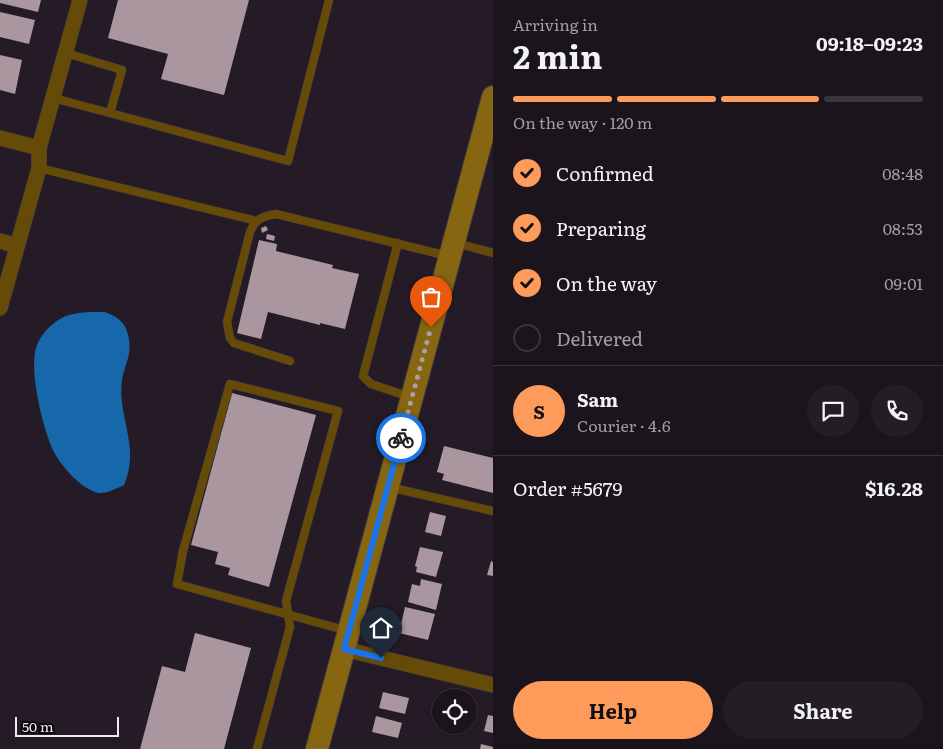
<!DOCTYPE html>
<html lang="en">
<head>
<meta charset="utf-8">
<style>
	:root { --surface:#1b141d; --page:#241d26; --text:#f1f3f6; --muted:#a09ea4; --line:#39333b; --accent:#ff9b5a }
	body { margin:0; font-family:Literata,serif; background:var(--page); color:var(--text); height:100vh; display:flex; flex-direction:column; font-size:19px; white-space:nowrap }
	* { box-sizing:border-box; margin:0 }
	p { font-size:16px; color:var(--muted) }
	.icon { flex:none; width:28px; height:28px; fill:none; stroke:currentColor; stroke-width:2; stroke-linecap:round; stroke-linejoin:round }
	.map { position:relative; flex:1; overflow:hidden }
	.side { display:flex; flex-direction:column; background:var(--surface); width:450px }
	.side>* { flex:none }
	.buttons { position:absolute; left:432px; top:689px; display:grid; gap:10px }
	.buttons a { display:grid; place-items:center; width:45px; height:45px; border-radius:50%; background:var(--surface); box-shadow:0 1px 4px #0004,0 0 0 1px var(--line); font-size:25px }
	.scale { position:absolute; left:15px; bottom:12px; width:104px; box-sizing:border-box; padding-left:5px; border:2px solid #efe8f1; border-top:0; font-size:14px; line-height:18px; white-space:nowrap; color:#efe8f1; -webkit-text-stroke:4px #0b070c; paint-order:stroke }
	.pin { position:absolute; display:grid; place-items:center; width:42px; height:42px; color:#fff; margin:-51px -21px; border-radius:50% 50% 50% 0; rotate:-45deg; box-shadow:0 0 5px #0007 }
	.pin .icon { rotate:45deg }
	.courier { position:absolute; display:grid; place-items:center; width:50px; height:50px; margin:-25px; border:4px solid #1a73e8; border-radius:50%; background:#fff; color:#222; box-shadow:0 1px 6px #0007 }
	.head em { font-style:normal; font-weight:700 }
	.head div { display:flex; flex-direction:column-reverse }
	.head { display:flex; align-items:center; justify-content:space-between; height:85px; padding:0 20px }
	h1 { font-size:32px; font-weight:700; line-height:38px }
	.bar { display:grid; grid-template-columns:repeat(4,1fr); gap:8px 5px; align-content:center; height:60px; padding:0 20px }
	.bar i { height:6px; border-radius:4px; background:var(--line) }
	.bar .current { background:var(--accent) }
	.bar p { grid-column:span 4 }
	.line { display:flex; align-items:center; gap:12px; padding:0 20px; border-top:1px solid var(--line) }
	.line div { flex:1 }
	.round { display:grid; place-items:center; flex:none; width:52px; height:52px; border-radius:26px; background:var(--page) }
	ol { padding:0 20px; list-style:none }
	li { display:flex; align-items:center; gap:15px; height:55px }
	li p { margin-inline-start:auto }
	li .icon { padding:5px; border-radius:50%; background:var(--accent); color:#111; stroke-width:4 }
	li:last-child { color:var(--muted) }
	li i { width:28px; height:28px; border:2px solid var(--line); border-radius:50% }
	.button { display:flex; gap:10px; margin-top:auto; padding:10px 20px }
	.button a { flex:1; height:58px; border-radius:30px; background:var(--accent); color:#111; font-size:20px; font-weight:700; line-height:58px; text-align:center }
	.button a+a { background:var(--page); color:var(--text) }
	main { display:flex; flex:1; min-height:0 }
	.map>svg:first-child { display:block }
	.water { fill:#1668aa }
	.building { fill:#aa969e }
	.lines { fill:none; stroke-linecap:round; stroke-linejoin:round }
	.lane-casing { stroke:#403843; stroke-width:9 }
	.street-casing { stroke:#403843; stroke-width:16 }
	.secondary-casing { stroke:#403843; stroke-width:24 }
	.lane { stroke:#654b07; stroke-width:8 }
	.street { stroke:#654b07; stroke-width:15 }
	.secondary { stroke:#866611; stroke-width:22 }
	.done { stroke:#a8a0aa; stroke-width:5; stroke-dasharray:0 9 }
	.route { stroke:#1a73e8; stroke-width:6 }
</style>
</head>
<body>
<main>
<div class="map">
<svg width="493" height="749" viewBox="0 0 493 749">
	<rect width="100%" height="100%" fill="#241b27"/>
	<!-- water -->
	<path class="water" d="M 105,312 C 117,317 125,321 128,335 C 133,354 125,363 122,380 C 117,417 141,447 124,485 C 117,488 107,494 99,493 C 82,490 61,466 54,452 C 43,430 29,371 36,348 C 39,337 48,327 57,321 C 70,311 90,312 105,312 Z"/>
	<!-- building -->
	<g class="building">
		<polygon points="0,0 41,0 38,12 0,3"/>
		<polygon points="118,0 249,0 224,95 161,79 168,54 108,38"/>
		<polygon points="0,12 35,20 29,44 0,37"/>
		<polygon points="0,55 22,60 15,94 0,90"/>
		<polygon points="266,226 268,230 262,233 261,228"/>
		<polygon points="267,234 275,236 274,241 266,239"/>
		<polygon points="259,240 277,244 276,251 333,265 332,268 359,274 345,329 320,323 320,325 268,312 261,339 237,333"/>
		<polygon points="232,393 316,415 269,587 228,575 230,568 215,564 218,552 191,545"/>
		<polygon points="444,446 493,458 493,493 442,480 444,474 437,472"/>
		<polygon points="430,512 446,516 441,536 425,532"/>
		<polygon points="420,547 443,552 436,577 416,572 417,567 415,566"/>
		<polygon points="491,561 493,562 493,576 487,575"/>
		<polygon points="421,579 442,584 436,610 408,602 412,584 420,586"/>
		<polygon points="405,607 435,614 428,640 399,633"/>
		<polygon points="195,633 251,648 224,749 140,749 162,666 185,672"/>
		<polygon points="383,692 409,698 405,714 379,708"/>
		<polygon points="488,715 493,716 493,733 484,731"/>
		<polygon points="376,716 402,723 398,738 372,732"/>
		<polygon points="481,744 493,747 493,749 480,749"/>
	</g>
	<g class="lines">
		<!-- lane casing -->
		<g class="lane-casing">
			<g id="lane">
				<polyline points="53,98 110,113 122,70 66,53"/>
				<polyline points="110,113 288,161 329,0"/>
				<polyline points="39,168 257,221"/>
				<polyline points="398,243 363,376 371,384 410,397"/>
				<polyline points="456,243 493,253"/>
				<path d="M 290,361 L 234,343 L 230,338 L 227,322 L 250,232 C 255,219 263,216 276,214 L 448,256"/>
				<polyline points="389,487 493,511"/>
				<polyline points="257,749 290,627 286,601 338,411 230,384 183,551 177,584 348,631"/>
			</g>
		</g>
		<!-- street casing -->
		<g class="street-casing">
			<g id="street">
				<polyline points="0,138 39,148"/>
				<polyline points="0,241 17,246"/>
				<polyline points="0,308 39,168 39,148 80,0"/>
				<polyline points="344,649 493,685"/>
			</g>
		</g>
		<!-- secondary casing -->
		<g class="secondary-casing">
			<polyline id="secondary" points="317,749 493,97"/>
		</g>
		<!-- lane -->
		<use href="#lane" class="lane"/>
		<!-- street -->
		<use href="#street" class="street"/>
		<!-- secondary -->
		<use href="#secondary" class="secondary"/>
	</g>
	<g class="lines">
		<!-- done -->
		<polyline class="done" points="401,438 431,327"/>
		<!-- route -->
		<polyline class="route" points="381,658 344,649 401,438"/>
	</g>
</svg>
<div class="buttons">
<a><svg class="icon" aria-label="locate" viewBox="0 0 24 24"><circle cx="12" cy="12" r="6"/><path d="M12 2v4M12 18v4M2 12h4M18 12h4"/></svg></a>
</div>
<div class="scale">50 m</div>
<div class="pin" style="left:431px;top:327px;background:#ea580c"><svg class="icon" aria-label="bag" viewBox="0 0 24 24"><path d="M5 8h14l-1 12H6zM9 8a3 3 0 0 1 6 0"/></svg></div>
<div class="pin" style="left:381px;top:658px;background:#1f2937"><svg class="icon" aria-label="home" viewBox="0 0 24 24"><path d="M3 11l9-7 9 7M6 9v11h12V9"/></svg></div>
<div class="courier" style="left:401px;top:438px"><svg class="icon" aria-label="bike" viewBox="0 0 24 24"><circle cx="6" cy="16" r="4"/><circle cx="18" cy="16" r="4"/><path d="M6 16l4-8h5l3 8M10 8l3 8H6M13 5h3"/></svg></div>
</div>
<section class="side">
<div class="head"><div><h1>2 min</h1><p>Arriving in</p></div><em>09:18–09:23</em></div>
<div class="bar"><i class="current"></i><i class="current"></i><i class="current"></i><i></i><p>On the way · 120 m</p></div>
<ol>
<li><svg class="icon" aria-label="check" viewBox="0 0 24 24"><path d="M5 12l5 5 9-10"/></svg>Confirmed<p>08:48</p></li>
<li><svg class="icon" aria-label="check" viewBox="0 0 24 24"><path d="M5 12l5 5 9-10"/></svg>Preparing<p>08:53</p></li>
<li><svg class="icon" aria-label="check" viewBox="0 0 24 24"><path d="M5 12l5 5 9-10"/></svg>On the way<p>09:01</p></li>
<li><i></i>Delivered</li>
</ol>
<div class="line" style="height:90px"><b class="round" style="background:var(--accent);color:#111">S</b><div><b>Sam</b><p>Courier · 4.6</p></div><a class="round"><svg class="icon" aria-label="chat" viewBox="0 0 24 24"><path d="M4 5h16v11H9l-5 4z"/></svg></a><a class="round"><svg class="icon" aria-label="phone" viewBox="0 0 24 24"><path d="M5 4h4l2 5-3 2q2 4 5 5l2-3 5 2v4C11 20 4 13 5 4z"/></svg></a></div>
<div class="line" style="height:65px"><div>Order #5679</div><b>$16.28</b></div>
<div class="button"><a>Help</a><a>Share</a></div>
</section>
</main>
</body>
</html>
